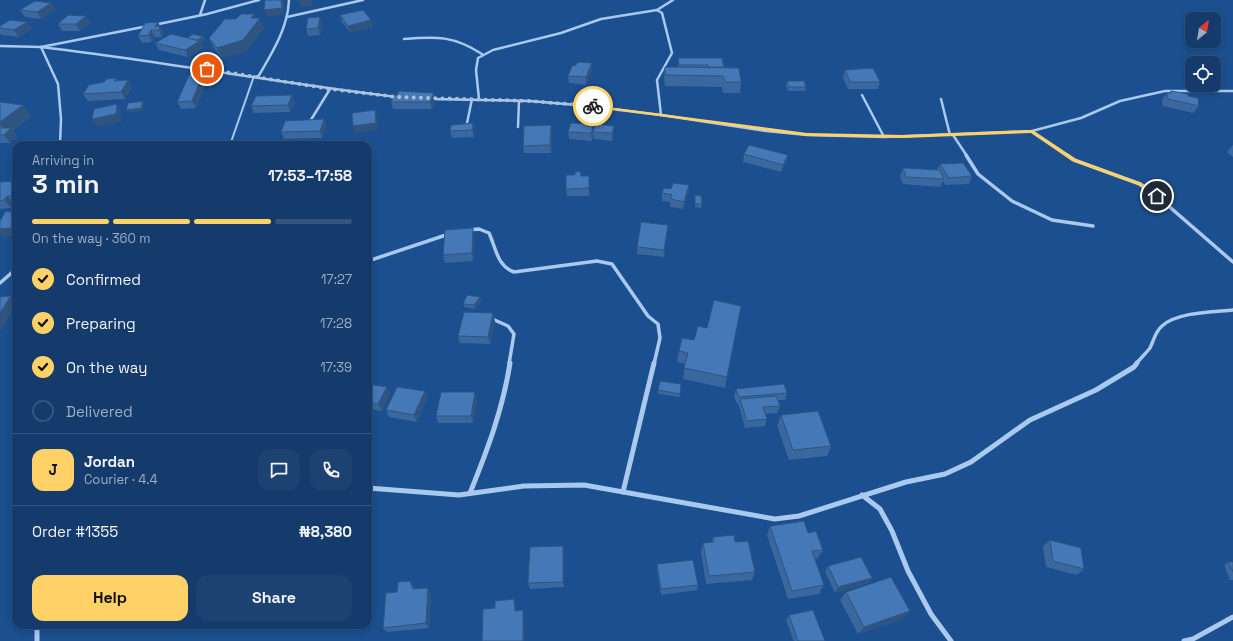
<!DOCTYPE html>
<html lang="en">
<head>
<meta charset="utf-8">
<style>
	:root { --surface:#143b6b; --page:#1d4271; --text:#f1f3f6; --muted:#9dadc1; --line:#33557e; --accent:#ffd166 }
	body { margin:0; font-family:"Space Grotesk",sans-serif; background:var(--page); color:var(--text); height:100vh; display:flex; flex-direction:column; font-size:15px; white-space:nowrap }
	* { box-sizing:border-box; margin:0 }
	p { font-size:13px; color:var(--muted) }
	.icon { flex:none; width:22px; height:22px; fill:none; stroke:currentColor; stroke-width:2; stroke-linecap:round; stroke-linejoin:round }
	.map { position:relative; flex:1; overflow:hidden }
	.side { position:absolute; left:12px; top:141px; width:360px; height:488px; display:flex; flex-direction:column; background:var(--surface); border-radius:12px; box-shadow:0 2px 6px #0003,0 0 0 1px var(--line) }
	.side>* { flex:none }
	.needle { width:26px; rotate:30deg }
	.tools { position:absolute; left:1185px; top:12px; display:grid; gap:8px }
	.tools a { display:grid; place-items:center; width:36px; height:36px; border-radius:8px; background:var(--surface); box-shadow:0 2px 6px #0003,0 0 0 1px var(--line); font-size:20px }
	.pin { position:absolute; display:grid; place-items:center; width:34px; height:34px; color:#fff; margin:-17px; border:2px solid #fff; border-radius:50%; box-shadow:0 1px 4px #0007 }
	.courier { position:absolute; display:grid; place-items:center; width:40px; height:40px; margin:-20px; border:3px solid #ffd166; border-radius:50%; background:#fff; color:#222; box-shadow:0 1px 5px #0007 }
	.headline em { font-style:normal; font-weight:700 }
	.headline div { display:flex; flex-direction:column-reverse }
	.headline { display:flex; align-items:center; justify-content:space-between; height:68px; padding:0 20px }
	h1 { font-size:26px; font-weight:700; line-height:30px }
	.bar { display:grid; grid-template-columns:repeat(4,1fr); gap:6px 4px; align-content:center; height:48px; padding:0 20px }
	.bar i { height:5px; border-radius:3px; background:var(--line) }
	.bar .on { background:var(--accent) }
	.bar p { grid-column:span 4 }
	.line { display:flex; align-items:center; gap:10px; padding:0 20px; border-top:1px solid var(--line) }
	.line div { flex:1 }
	.round { display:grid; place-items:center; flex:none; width:42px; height:42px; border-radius:12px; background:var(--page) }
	ol { padding:0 20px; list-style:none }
	li { display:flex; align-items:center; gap:12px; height:44px }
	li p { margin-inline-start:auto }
	li .icon { padding:4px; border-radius:50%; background:var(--accent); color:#111; stroke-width:4 }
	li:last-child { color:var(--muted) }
	li i { width:22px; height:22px; border:2px solid var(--line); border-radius:50% }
	.button { display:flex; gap:8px; margin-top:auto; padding:8px 20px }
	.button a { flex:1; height:46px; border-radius:12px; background:var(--accent); color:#111; font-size:16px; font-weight:700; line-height:46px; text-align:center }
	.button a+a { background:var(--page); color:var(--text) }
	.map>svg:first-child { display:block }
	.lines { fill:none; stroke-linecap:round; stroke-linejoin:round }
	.lane { stroke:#a9c9ee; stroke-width:2 }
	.street-far2 { stroke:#a9c9ee; stroke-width:2.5 }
	.street-far1 { stroke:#a9c9ee; stroke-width:3.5 }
	.street { stroke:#a9c9ee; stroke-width:5 }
	.wall { fill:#3a679d }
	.shaded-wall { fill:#305480 }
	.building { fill:#4478b7; stroke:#305480 }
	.route { fill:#ffd166 }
	.done { stroke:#afc1d8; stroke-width:4; stroke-dasharray:0 7.2 }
</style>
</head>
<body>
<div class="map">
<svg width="1233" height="641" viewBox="0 0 1233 641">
	<rect width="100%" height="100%" fill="#1b4f8f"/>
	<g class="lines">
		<!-- lane -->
		<polyline class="lane" points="230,145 254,76"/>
		<!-- street-far2 -->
		<g class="street-far2">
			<polyline points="657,10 673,0"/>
			<polyline points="200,15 205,0"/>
			<polyline points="287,17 363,0"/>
			<polyline points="154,25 207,14 259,0"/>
			<path d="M 404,39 C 437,36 454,36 482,54"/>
			<polyline points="0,46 41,47 148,26"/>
			<path d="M 41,47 C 160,61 278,83 397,97"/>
			<polyline points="41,47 58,84 61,119 60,145"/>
			<path d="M 258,77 C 272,53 288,28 289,0"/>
			<polyline points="862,95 884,137"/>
			<polyline points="430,99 529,101 578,105 661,115 766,131 807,135 884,137 1032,131 1081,118 1120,101 1165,91 1233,91"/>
			<polyline points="479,99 476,70 478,58 493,50 561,33 601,19 657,10 662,13 672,53 657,80 661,115"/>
			<polyline points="941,99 950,135"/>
			<polyline points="309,123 330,89"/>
			<polyline points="518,127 519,101"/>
			<polyline points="466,128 472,99"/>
			<polyline points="1032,131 1069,156"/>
			<polyline points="953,135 967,156"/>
		</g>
		<!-- street-far1 -->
		<g class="street-far1">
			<polyline points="966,155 978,174 1012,201 1052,220 1093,226"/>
			<polyline points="1067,155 1074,160 1140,184 1157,196 1233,262"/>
			<path d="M 468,230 L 479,229 L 489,233 C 496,248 497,266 514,272 L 597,261 L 612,264 L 648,316 L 658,324 L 660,338 L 654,364"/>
			<polyline points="368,261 449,234"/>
			<polyline points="0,283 16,269"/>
			<polyline points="490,318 508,326 514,334 509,364"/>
			<path d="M 1136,364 C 1140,359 1146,353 1150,348 C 1154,340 1155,332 1162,326 C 1177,312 1213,312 1233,310"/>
		</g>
		<!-- street -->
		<g class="street">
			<polyline points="368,488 459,495 524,486 584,485 775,519 799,516 906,482 945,474 971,462 1030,420 1096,390 1134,367 1137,363"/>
			<polyline points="623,492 654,363"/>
			<path d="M 470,493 C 487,451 503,409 510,363"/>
			<polyline points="862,495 880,509 892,531 908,571 931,614 951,641"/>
			<polyline points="37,625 37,641"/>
			<polyline points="1184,641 1193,639 1233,617"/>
		</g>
	</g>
	<!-- wall -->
	<g class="wall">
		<polygon points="51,3 55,10 41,19 25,17 20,10"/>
		<polygon points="254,14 255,18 264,28 247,51 222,58 214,48 209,38 236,19"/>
		<polygon points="340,15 373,27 350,32 342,22"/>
		<polygon points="86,16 90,23 80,31 62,31 58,24"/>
		<polygon points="320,17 322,24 320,35 308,36 306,29"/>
		<polygon points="27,22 32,28 19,37 1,35 0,33 0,26"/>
		<polygon points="160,26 164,33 162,37 155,37 152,42 142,43 138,36"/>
		<polygon points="204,37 206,40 201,43 203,48 188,57 159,50 155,43 187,38"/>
		<polygon points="678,58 724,67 741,82 740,93 723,93 722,87 665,86 664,77 665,67 678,67"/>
		<polygon points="592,63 592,70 586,85 569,83 568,76"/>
		<polygon points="845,70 880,82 878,89 848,89 843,78"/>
		<polygon points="204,72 208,79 196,108 181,109 177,102"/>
		<polygon points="116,78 117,80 128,80 132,87 125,99 88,101 83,94 104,82"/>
		<polygon points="787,81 806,87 805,91 788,91 786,85"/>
		<polygon points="1171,91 1188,96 1199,106 1193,113 1163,106 1162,100 1167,93 1170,93"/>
		<polygon points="436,100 432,109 393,109 391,102"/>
		<polygon points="0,102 23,105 31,116 13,130 17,136 10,143 0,143"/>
		<polygon points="295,102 290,112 254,113 251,106"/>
		<polygon points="324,119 326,127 322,138 284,139 281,132"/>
		<polygon points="473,123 474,131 474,137 452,138 450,131"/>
		<polygon points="594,124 594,130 614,133 612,141 594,139 593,134 592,141 569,139 568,132"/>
		<polygon points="551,125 552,133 551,153 524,153 523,146"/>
		<polygon points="1233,145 1233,157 1227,152"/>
		<polygon points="744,154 788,155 786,162 781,172 743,162"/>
		<polygon points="940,164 972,176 969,184 945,185 943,181 940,187 903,184 900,176 903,168 937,170"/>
		<polygon points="581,176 589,176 589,196 567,196 566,189"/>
		<polygon points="16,181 16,204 14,204 11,208 0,209 0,182"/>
		<polygon points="689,185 688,193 683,209 670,207 670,202 662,201 662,193 671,189"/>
		<polygon points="695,195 702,204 701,208 695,207"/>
		<polygon points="668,225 664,257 637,254 637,247"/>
		<polygon points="474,235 473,261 445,263 443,255"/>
		<polygon points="480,297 481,301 475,309 464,307 463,304"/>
		<polygon points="741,306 725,388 683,379 685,364 677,362 679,351 694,340 707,328"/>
		<polygon points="495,321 490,344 460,343 458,336"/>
		<polygon points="368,384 390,394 382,411 368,409"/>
		<polygon points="681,384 680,397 658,394 658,390"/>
		<polygon points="736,389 787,393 785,400 778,400 780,406 777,413 765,414 767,419 765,426 745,428 739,406 739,404 737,404 734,396"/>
		<polygon points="425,391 427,399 417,422 389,417 386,410"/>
		<polygon points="477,400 473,423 438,423 436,416"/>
		<polygon points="781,415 831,446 827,456 789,460 777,426"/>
		<polygon points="770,526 808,533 823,550 818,558 814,559 824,585 819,594 788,599 767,535"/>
		<polygon points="713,537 735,542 755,572 752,580 706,584 701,552 703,543 711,543"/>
		<polygon points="1050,540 1084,569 1077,575 1046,567 1043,546"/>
		<polygon points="563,546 564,552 564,587 530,589 528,583"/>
		<polygon points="1229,562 1233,562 1233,580 1230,580 1224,565"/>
		<polygon points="657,564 698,585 697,590 661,595 657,570"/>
		<polygon points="828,566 868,583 835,593 825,572"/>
		<polygon points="410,581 414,589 431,593 429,628 387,632 383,628 397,592"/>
		<polygon points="846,592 903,619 858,634 840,600"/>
		<polygon points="789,615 825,641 794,641 786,621"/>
	</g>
	<!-- shaded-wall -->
	<g class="shaded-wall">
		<polygon points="281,0 284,0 284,15 267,17 264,10"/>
		<polygon points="299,0 312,0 314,5 301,7"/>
		<polygon points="51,3 55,10 41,19 37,12"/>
		<polygon points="254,14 257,22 260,18 264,28 247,51 222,58 217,48 251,18"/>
		<polygon points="86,16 90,23 80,31 76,24"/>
		<polygon points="320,17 322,24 320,35 318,28"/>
		<polygon points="371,20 373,27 350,32 348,26"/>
		<polygon points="27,22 32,28 19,37 14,30"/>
		<polygon points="158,22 164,33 162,37 159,30 155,27"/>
		<polygon points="151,30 155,37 152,42 149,35"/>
		<polygon points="204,37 206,40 201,43 203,48 188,57 185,50 194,43"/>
		<polygon points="592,63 592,70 586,85 586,77"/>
		<polygon points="204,72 208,79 196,108 192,101"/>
		<polygon points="128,80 132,87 125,99 121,92"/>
		<polygon points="434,93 436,100 432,109 430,102"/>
		<polygon points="292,95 295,102 290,112 288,105"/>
		<polygon points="143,101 145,104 143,111 128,113 126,110"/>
		<polygon points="117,104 121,111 121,122 97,127 92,119"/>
		<polygon points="23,105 31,116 13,130 17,136 10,143 4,135 7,133 0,124 0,122"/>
		<polygon points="375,110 377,117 378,130 355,133 353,126"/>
		<polygon points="324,119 326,127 322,138 320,131"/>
		<polygon points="473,123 474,131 474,137 472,130"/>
		<polygon points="594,124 594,132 593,132 592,141 591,133"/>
		<polygon points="551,125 552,133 551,153 550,145"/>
		<polygon points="614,126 614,133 612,141 612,133"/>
		<polygon points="788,155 786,162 781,172 783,165"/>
		<polygon points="16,185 16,201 12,196 14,188"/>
		<polygon points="689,185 688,193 683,209 684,202"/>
		<polygon points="7,196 14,204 11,208 4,200"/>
		<polygon points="16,217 16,236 2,237 0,235 0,229"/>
		<polygon points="668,225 664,257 664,250"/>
		<polygon points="473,228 474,235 473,261 472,253"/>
		<polygon points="11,296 16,301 16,306 0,332 0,313"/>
		<polygon points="480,297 481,301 475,309 474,305"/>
		<polygon points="493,313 495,321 490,344 488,337"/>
		<polygon points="387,387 390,394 382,411 378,404"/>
		<polygon points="425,391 427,399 417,422 414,415"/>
		<polygon points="475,392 477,400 473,423 471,416"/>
		<polygon points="563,546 564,552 564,587 563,582"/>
		<polygon points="872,578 868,583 835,593 838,587"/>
		<polygon points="428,588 431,593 429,628 426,623"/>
		<polygon points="514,599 516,604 516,616 515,611"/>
		<polygon points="523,610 524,615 525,641 523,641"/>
		<polygon points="910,611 903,619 858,634 864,627"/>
	</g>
	<!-- building -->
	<g class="building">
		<polygon points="265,0 281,0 282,8 264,10"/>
		<polygon points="35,1 51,3 37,12 20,10"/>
		<polygon points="363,10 371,20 348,26 340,15"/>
		<polygon points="241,14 254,14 251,18 260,18 243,40 217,48 209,38 225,19 236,19"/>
		<polygon points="68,15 86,16 76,24 58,24"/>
		<polygon points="320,17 318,28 306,29 308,18"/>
		<polygon points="10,20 27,22 14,30 0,28 0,26"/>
		<polygon points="158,22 155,27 160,26 159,30 151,30 149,35 138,36 145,23"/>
		<polygon points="171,34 200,41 185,50 155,43"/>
		<polygon points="193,34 204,37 197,40 187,38"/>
		<polygon points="678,58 722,58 724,67 709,67 708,65 679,65"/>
		<polygon points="578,62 592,63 586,77 568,76 572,66 576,65"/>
		<polygon points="665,67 739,68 741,82 725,82 723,76 665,75"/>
		<polygon points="873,68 880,82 850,82 845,70"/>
		<polygon points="204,72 192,101 177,102 190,73"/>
		<polygon points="116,78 114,81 128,80 121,92 83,94 89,85 104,82 107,79"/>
		<polygon points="787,81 804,81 806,87 789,87"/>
		<polygon points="399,91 434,93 430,102 391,102 394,95 397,95"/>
		<polygon points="1171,91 1188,94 1188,96 1198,98 1199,106 1168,99 1167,93 1171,93"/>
		<polygon points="292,95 288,105 251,106 256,96"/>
		<polygon points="143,101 141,108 126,110 128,103"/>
		<polygon points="0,102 23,105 0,122"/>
		<polygon points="117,104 116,114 92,119 94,109"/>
		<polygon points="375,110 376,123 353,126 352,113"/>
		<polygon points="324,119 320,131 281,132 285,121"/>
		<polygon points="473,123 472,130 450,131 451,125"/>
		<polygon points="571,123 594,124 591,133 568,132"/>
		<polygon points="595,124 614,126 612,133 593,132"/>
		<polygon points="551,125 550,145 523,146 524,126"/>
		<polygon points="0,128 11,128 4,135 0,135"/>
		<polygon points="749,145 788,155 783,165 744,154"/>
		<polygon points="963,163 972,176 949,178 940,164"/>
		<polygon points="903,168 940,170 944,179 906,177"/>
		<polygon points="580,171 581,176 589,176 589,188 566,189 566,175 575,175 575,172"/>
		<polygon points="16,181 16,185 14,188 16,187 16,190 12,196 7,196 4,200 0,201 0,182"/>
		<polygon points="673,183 689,185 684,202 671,199 672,195 662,193 664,188 671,189"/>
		<polygon points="695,195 701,196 702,204 695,204"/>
		<polygon points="16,211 16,217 11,228 0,229 0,221 5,212"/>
		<polygon points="641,222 668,225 664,250 637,247"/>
		<polygon points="473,228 472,253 443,255 445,230"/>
		<polygon points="467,295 480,297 474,305 463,304"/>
		<polygon points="11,296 0,313 0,297"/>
		<polygon points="714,300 741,306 727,377 684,368 688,353 679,351 682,338 694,340 698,326 707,328"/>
		<polygon points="464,312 493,313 488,337 458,336"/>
		<polygon points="660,381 681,384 680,394 658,390"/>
		<polygon points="368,384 387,387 378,404 368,402"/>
		<polygon points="784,384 787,393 739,397 736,389"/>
		<polygon points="397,387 425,391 414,415 386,410"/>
		<polygon points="441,392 475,392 471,416 436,416"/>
		<polygon points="776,396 780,406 763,407 767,419 747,421 740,399"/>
		<polygon points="818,411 831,446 793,450 781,415"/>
		<polygon points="804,521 808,533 816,531 823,550 812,551 824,585 792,591 770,526"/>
		<polygon points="734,535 735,542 748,541 755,572 709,576 703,543 714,542 713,537"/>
		<polygon points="1050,540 1081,548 1084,569 1053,561"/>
		<polygon points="563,546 563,582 528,583 530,547"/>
		<polygon points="861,557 872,578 838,587 828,566"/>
		<polygon points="693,560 698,585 661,589 657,564"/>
		<polygon points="1229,562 1233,562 1233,572"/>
		<polygon points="891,577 910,611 864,627 846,592"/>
		<polygon points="410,581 413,589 428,588 426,623 383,628 386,593 397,592 398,582"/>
		<polygon points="514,599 515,611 523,610 523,641 482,641 483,609 495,608 495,601"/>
		<polygon points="813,610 825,641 798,641 789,615"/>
	</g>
	<!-- route -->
	<polygon class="route" points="593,105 807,133 904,135 1032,130 1076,159 1142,183 1160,196 1155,198 1138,185 1072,161 1031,133 904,138 807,136 592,107"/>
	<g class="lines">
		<!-- done -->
		<polyline class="done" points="207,69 330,89 397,97 529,101 593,106"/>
	</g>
</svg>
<div class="tools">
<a><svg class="needle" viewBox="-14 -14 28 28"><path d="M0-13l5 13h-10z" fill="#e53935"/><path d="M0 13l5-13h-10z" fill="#9dadc1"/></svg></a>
<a><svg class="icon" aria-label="locate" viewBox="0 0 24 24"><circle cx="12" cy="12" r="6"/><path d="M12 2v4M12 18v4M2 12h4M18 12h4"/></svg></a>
</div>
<div class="pin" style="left:207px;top:69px;background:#ea580c"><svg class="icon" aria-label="bag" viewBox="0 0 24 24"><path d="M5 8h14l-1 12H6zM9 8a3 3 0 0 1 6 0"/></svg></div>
<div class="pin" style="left:1157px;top:196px;background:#1f2937"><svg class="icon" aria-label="home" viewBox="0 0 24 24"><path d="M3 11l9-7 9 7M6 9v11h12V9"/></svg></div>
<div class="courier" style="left:593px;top:106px"><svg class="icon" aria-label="bike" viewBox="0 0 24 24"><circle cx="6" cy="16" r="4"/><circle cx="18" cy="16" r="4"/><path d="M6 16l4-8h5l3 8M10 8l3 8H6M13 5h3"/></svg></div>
<section class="side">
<div class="headline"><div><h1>3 min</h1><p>Arriving in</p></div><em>17:53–17:58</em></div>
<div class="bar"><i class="on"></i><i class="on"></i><i class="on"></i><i></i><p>On the way · 360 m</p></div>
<ol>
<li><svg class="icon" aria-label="check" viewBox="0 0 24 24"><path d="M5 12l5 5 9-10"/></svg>Confirmed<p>17:27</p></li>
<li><svg class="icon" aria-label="check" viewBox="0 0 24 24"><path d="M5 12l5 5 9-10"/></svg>Preparing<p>17:28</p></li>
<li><svg class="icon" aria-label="check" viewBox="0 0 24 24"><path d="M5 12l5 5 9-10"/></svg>On the way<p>17:39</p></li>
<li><i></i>Delivered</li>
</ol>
<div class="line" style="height:72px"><b class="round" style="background:var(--accent);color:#111">J</b><div><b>Jordan</b><p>Courier · 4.4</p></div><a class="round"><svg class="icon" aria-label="chat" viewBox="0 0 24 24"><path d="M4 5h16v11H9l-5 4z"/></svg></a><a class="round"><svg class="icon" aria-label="phone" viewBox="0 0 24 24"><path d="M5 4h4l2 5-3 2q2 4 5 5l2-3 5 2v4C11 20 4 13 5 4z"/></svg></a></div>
<div class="line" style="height:52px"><div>Order #1355</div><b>₦8,380</b></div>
<div class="button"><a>Help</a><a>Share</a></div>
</section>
</div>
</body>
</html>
